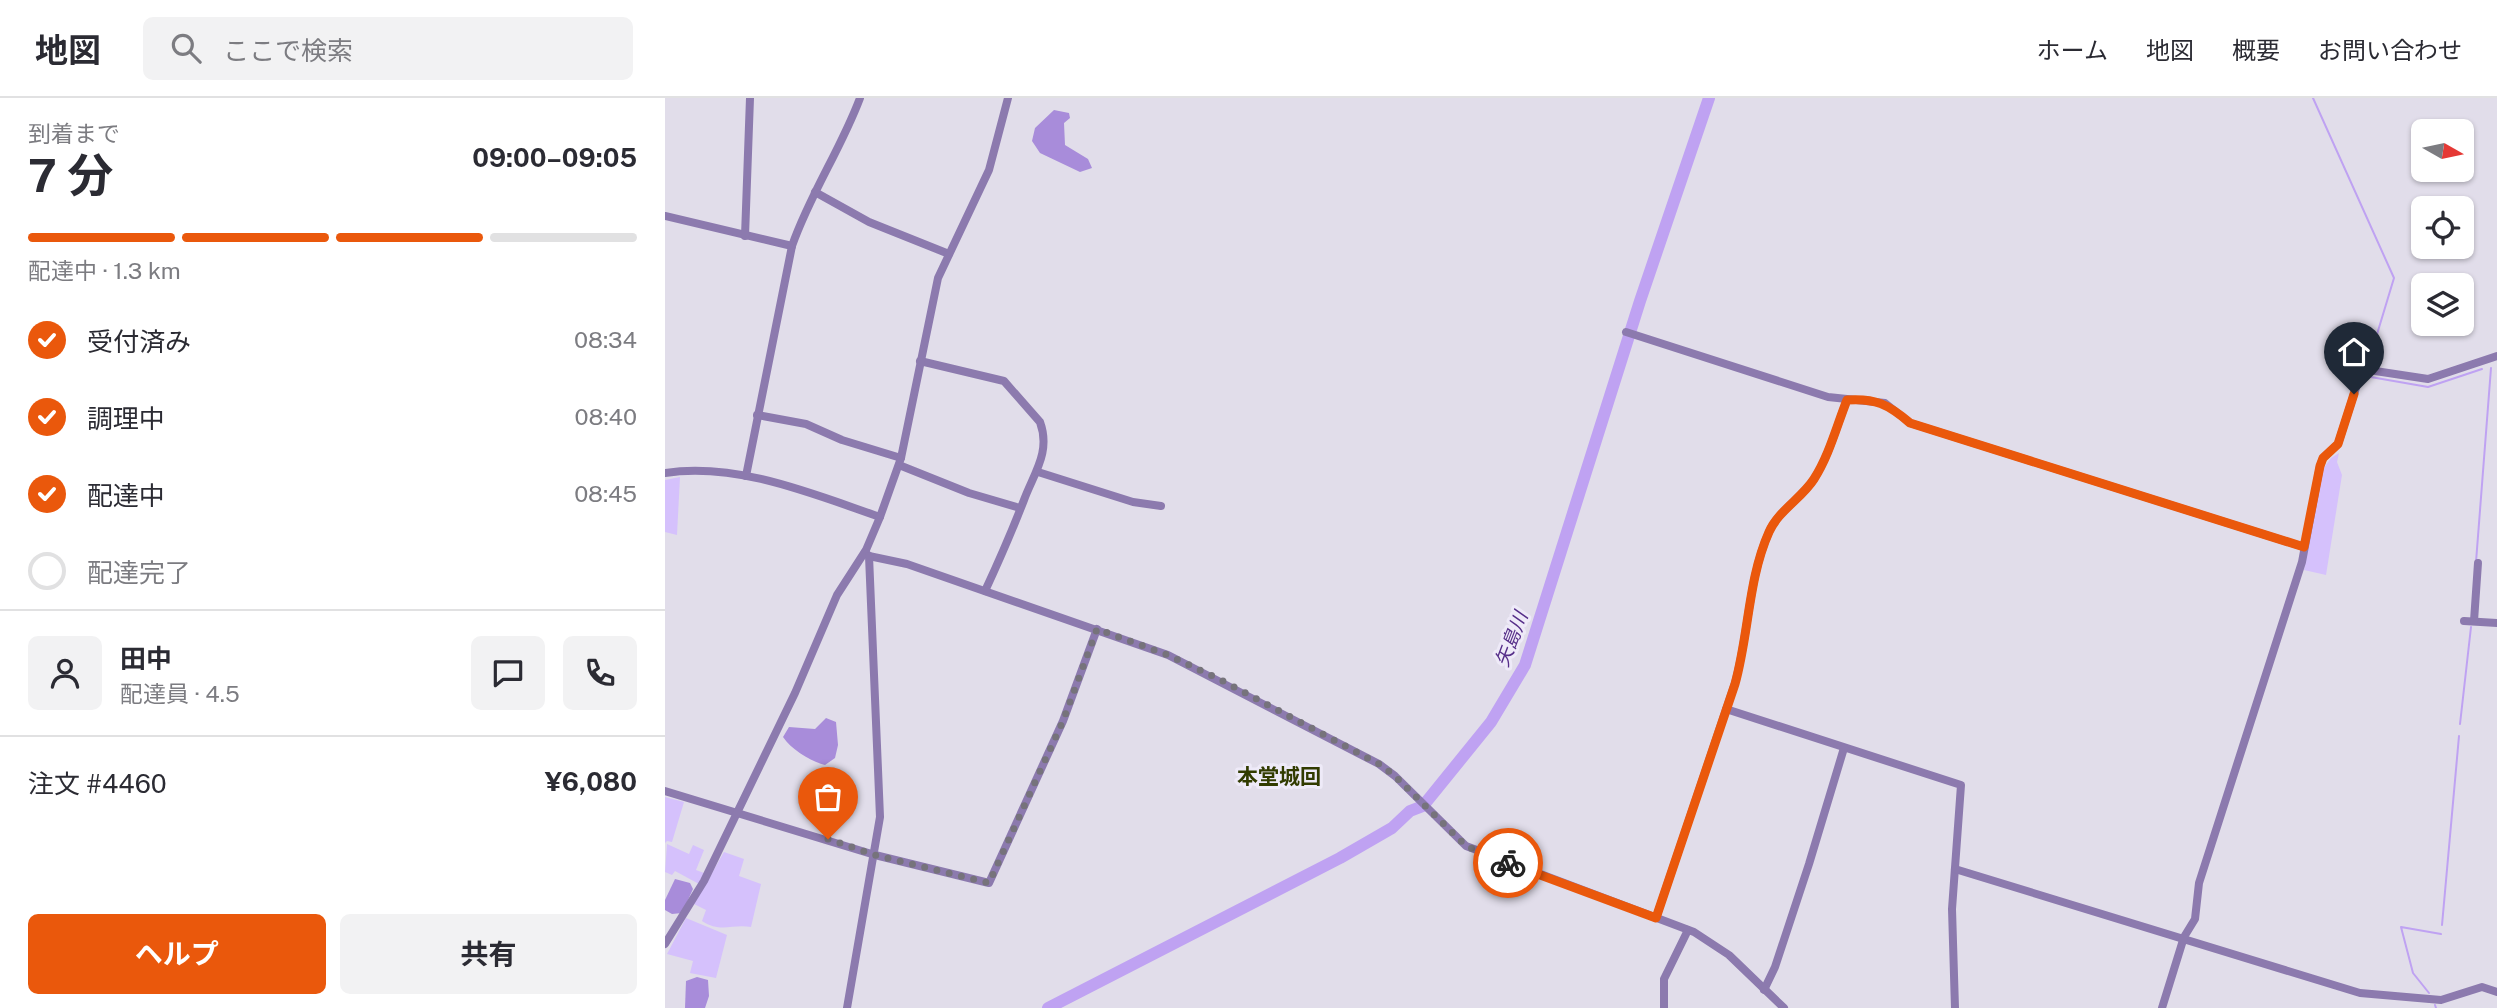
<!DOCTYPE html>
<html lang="ja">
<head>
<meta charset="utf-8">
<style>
	:root { --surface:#fff; --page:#f2f2f3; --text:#2b2b33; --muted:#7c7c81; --line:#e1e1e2; --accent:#ea580c }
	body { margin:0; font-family:"Public Sans","Noto Sans JP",sans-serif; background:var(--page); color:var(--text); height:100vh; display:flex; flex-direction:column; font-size:26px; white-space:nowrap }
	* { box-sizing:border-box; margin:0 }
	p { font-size:23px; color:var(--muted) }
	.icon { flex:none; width:38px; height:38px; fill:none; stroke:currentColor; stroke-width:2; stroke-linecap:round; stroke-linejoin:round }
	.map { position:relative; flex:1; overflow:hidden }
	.side { display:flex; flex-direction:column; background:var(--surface); width:665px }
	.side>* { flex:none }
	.needle { width:46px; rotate:99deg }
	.buttons { position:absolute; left:1746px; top:21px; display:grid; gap:14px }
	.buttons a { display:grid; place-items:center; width:63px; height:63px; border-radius:10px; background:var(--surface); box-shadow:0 2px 5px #0004; font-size:35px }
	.pin { position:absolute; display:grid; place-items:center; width:60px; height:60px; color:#fff; margin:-72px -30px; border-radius:50% 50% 50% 0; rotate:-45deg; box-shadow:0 0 7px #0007 }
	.pin .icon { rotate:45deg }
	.courier { position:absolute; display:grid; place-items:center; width:70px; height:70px; margin:-35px; border:5px solid #ea580c; border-radius:50%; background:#fff; color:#222; box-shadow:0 2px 9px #0007 }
	.overview em { font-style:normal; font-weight:700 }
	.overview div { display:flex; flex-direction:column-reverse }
	.overview { display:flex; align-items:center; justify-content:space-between; height:119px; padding:0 28px }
	h1 { font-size:46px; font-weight:700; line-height:52px }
	.bar { display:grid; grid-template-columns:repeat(4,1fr); gap:10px 7px; align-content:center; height:84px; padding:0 28px }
	.bar i { height:9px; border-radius:5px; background:var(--line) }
	.bar .active { background:var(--accent) }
	.bar p { grid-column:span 4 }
	.line { display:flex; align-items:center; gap:18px; padding:0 28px; border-top:2px solid var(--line) }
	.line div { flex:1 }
	.round { display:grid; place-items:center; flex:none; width:74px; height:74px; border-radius:10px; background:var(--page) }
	ol { padding:0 28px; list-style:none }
	li { display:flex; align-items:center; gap:21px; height:77px }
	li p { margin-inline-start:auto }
	li .icon { padding:7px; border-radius:50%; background:var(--accent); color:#fff; stroke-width:4 }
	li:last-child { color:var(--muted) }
	li i { width:38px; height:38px; border:4px solid var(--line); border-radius:50% }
	.button { display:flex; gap:14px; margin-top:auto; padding:14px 28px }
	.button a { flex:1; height:80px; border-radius:10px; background:var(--accent); color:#fff; font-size:28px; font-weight:700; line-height:80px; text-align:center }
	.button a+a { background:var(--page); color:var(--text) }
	header { display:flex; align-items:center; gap:42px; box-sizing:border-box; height:98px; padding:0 35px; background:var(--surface); border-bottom:2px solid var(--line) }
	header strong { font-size:33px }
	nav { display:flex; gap:38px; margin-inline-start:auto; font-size:24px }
	.search { width:490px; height:63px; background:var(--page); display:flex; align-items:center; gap:18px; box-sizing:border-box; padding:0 24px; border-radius:10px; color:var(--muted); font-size:26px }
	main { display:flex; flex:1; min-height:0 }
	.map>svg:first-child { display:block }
	.green { fill:#d5c1fc }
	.forest { fill:#a88cda }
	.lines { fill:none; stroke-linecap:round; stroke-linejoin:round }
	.stream { stroke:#bfa2f2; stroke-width:2 }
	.river { stroke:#bfa2f2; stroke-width:12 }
	.street { stroke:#8c7aae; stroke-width:8 }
	.done { stroke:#76737b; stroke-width:7; stroke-dasharray:0 12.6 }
	.route { stroke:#ea580c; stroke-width:9 }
	.labels { text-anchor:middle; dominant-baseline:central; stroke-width:6; stroke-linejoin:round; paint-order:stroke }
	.water-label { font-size:19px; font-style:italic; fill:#562e89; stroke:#eeeaf8 }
	.quarter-label { font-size:21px; font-weight:bold; fill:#313b00; stroke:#eeeaf8 }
</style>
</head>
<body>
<header>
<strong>地図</strong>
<div class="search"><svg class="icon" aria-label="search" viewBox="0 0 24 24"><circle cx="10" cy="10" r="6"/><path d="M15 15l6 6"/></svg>ここで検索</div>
<nav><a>ホーム</a><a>地図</a><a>概要</a><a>お問い合わせ</a></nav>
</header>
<main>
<section class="side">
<div class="overview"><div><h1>7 分</h1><p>到着まで</p></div><em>09:00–09:05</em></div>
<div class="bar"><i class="active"></i><i class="active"></i><i class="active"></i><i></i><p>配達中 · 1.3 km</p></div>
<ol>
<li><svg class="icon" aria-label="check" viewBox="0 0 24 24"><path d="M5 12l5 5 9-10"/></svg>受付済み<p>08:34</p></li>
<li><svg class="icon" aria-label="check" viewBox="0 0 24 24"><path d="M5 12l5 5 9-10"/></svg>調理中<p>08:40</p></li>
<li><svg class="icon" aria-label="check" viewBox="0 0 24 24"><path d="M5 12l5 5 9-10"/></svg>配達中<p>08:45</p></li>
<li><i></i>配達完了</li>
</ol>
<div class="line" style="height:126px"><a class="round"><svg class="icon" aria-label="person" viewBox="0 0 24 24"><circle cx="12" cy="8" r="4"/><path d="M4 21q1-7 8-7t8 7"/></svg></a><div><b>田中</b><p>配達員 · 4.5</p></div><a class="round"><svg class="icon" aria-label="chat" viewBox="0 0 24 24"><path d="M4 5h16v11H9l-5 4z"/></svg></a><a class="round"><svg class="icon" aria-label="phone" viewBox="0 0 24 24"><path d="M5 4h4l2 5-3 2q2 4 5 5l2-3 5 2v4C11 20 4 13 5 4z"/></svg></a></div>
<div class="line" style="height:91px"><div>注文 #4460</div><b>¥6,080</b></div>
<div class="button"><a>ヘルプ</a><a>共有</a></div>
</section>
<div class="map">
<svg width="1832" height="910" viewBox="0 0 1832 910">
	<rect width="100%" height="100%" fill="#e1ddea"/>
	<!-- green -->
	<g class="green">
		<polygon points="1674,355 1672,364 1677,377 1661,477 1639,472 1658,371 1666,360"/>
		<polygon points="15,379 12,437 0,434 0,382"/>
		<polygon points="0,699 19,704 7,744 2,743 0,745"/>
		<polygon points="2,746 24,756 28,747 39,752 31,772 39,775 34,786 10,773 7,777 0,774"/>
		<path d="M 59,754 L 79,761 L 74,778 L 96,786 L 86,829 C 67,826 55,835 37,823 L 41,812 L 29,806 Z"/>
		<polygon points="21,820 62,837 51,880 25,875 28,863 2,856"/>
	</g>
	<!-- forest -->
	<g class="forest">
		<polygon points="389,12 404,15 405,20 399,25 400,47 423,61 427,70 415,74 375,55 367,43 370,30"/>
		<path d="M 161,620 L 171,624 L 173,647 L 170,660 L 160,667 C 145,663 127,652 118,639 L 124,629 L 150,631 Z"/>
		<polygon points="10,781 25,785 28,791 17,815 7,816 0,812 0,802"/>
		<polygon points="32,879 43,882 44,898 40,910 20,910 21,883"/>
	</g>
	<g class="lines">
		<!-- stream -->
		<g class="stream">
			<polyline points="1648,0 1729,180 1703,266"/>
			<polyline points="1700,278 1763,289 1817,271"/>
			<polyline points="1811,464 1826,270"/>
			<polyline points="1795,626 1806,529"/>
			<polyline points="1777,827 1794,638"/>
			<polyline points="1764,895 1748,875 1736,829 1776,836"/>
			<polyline points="1770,907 1771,910"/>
		</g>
		<!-- river -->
		<polyline class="river" points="383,910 675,760 727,730 745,713 758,708 826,624 860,567 975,203 1044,0"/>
		<!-- street -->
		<g class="street">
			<polyline points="150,94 204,124 284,156"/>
			<polyline points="0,118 127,148"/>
			<polyline points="80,138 85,0"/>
			<polyline points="961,234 1163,299 1220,305 1245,325 1639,449"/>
			<path d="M 255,263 L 339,283 L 375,324 C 386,354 369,375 359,402 C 347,433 334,463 320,493"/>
			<polyline points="92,317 141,326 177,342 236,360"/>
			<polyline points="234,367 304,395 355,410"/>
			<polyline points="373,374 468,404 496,408"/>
			<path d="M 0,375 C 72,364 148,396 215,419"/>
			<path d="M 81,378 L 127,148 C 145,96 176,51 195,0"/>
			<polyline points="200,454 204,458 242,466 503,557 714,666 730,678 801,748 1029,834 1064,857 1119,910"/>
			<polyline points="1799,523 1832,525"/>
			<polyline points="1809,523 1813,465"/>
			<polyline points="1061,611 1296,687 1287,811 1290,910"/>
			<polyline points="0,693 210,757 324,785 398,623 432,531"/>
			<polyline points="1290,771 1695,895 1776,902 1817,889 1832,894"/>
			<path d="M 991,820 L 1070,585 C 1084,536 1083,481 1104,434 C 1113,413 1137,400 1149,381 C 1164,358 1172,327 1182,302"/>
			<polyline points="0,846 39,783 130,595 172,497 201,452 215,419 236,360 273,180 324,72 343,0"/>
			<polyline points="1099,892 1110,869 1144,766 1179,650"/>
			<polyline points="182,910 215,719 204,458"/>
			<polyline points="999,910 999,881 1023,832"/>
			<polyline points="1497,910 1519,839 1530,821 1534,785 1637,464 1655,368 1658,360 1673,346 1697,271 1763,281 1832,258"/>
		</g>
	</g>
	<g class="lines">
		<!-- done -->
		<polyline class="done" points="163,741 210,757 324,785 398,623 432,531 503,557 556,582 714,666 730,678 801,748 843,765"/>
		<!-- route -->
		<path class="route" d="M 843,765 L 991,820 L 1070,586 C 1084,536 1083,481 1104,434 C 1113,413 1137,400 1149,381 C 1164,358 1172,327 1182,302 C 1210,300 1223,306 1245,325 L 1639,449 L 1655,368 L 1658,360 L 1673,346 L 1689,296"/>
	</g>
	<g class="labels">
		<!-- water labels -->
		<g class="water-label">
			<text transform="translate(846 541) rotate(-69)">矢島川</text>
		</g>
		<!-- quarter labels -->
		<g class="quarter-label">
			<text x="614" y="678">本堂城回</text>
		</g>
	</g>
</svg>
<div class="buttons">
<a><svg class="needle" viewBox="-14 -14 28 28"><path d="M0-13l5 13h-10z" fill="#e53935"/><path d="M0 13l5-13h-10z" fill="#7c7c81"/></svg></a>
<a><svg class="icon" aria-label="locate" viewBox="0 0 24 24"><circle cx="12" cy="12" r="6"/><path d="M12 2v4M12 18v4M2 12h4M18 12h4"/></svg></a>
<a><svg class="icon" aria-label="layers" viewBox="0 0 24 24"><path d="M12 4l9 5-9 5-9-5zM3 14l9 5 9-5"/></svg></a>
</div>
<div class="pin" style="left:163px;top:741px;background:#ea580c"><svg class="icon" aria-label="bag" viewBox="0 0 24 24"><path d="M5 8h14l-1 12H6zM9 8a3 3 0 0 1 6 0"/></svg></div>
<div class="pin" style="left:1689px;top:296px;background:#1f2937"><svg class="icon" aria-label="home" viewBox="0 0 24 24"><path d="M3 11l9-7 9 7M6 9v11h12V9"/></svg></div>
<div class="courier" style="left:843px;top:765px"><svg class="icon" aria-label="bike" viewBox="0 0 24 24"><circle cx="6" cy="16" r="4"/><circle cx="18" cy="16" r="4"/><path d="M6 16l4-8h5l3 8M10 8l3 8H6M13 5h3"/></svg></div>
</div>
</main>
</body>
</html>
